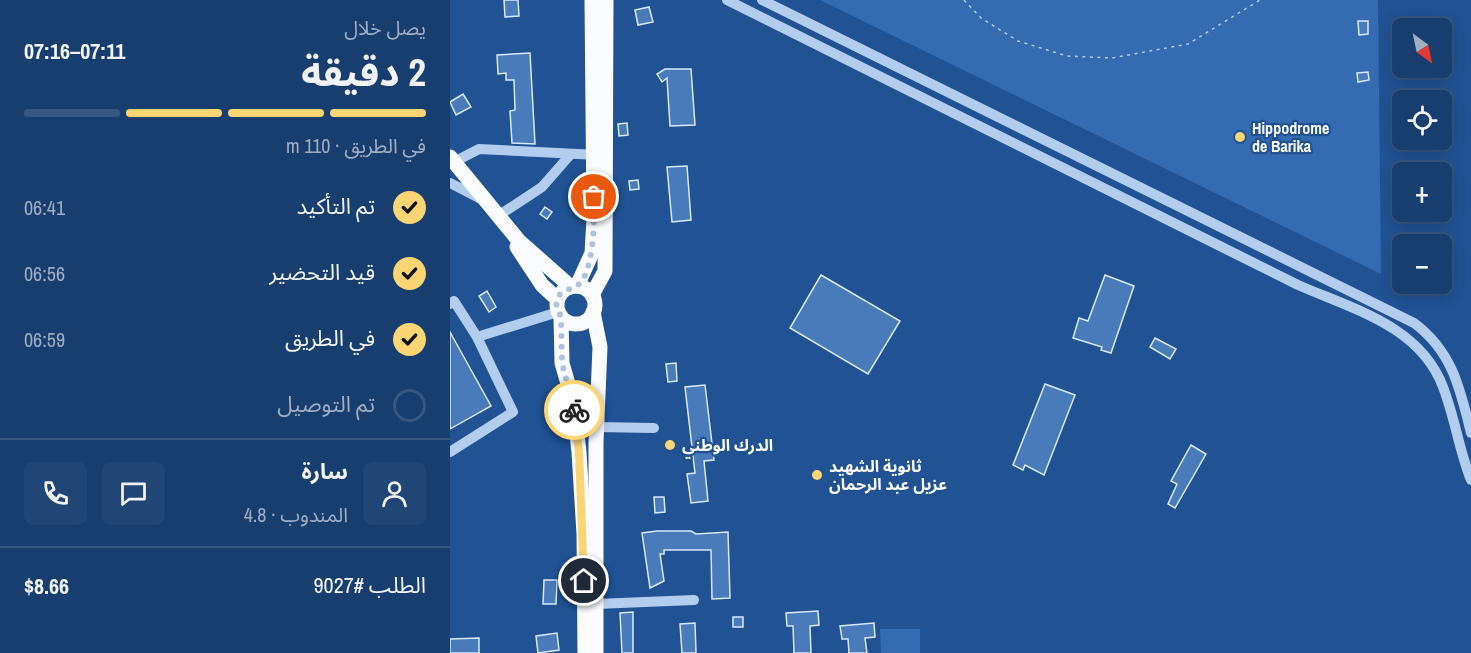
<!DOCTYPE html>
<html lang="ar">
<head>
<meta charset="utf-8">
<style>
	:root { --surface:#183e6f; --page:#214574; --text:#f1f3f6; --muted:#9faec3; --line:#365782; --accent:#fbd574 }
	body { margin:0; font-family:"Archivo Narrow","Noto Sans Arabic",sans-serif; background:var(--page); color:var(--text); direction:rtl; height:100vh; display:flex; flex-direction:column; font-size:22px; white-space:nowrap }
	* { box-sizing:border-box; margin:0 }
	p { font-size:20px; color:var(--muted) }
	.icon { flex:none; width:33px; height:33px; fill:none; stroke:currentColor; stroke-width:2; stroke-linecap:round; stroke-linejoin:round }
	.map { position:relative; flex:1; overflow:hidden; direction:ltr }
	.panel { display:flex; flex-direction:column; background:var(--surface); width:450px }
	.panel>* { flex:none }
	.needle { width:39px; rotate:147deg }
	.buttons { position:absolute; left:942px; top:18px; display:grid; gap:12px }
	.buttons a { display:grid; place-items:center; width:60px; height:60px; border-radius:9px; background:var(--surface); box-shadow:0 3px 15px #0003,0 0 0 2px var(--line); font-size:30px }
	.pin { position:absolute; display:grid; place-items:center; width:51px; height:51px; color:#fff; margin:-26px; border:3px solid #fff; border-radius:50%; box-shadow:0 2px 6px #0007 }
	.courier { position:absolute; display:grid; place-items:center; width:60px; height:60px; margin:-30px; border:4px solid #fbd574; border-radius:50%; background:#fff; color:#222; box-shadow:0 2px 8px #0007 }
	.overview em { font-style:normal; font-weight:700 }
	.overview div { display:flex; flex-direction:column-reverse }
	.overview { display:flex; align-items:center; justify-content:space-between; height:102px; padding:0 24px }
	h1 { font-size:39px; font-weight:700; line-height:45px }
	.bar { display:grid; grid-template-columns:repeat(4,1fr); gap:9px 6px; align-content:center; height:72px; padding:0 24px }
	.bar i { height:8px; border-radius:4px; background:var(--line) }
	.bar .current { background:var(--accent) }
	.bar p { grid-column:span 4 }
	.line { display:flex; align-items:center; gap:15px; padding:0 24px; border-top:2px solid var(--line) }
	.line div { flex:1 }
	.round { display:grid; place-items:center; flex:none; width:63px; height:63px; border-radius:9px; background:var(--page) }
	ol { padding:0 24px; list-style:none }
	li { display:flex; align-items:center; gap:18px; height:66px }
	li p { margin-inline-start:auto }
	li .icon { padding:6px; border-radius:50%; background:var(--accent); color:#111; stroke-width:4 }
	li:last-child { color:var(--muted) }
	li i { width:33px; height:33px; border:3px solid var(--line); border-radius:50% }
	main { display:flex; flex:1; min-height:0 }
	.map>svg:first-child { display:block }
	.green { fill:#346bb1 }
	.building { fill:#497aba; stroke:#d9e8fa; stroke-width:1.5 }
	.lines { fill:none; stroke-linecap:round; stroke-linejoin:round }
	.path { stroke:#b3cdee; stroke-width:1.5; stroke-dasharray:3 4.5; stroke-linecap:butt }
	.minor { stroke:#b3cdee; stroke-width:10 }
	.major { stroke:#fafcff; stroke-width:15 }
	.done { stroke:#b1c2da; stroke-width:6; stroke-dasharray:0 10.8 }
	.route { stroke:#fbd574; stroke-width:8 }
	.poi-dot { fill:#fbd574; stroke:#205294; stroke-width:2 }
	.labels { text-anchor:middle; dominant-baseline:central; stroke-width:4.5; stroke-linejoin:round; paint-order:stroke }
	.poi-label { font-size:16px; font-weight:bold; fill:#fff; stroke:#205294; text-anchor:start }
</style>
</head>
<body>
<main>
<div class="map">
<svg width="1021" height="653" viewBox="0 0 1021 653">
	<rect width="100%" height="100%" fill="#205294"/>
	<!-- green -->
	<g class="green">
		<polygon points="370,0 928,0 931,274"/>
		<polygon points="430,629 470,629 470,653 431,653"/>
	</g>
	<!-- building -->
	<g class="building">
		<polygon points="54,0 68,0 69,16 55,17"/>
		<polygon points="199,7 203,22 188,25 185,10"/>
		<polygon points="908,21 918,21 918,34 909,35"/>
		<polygon points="80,53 85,144 62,143 60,111 65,110 64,80 56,80 56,73 48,74 47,55"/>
		<polygon points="215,69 241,69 245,125 220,126 217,78 212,82 207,74"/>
		<polygon points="918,72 919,80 908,82 907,73"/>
		<polygon points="13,94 21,107 6,115 0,102"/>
		<polygon points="177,123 178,135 169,136 168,124"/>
		<polygon points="237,166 241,220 222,222 217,167"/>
		<polygon points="188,180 189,189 180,190 179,181"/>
		<polygon points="95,207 102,212 97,219 90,214"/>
		<polygon points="371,275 450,321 418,374 340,328"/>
		<polygon points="655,275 684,286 661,353 651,350 652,347 623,338 629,318 638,321"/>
		<polygon points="37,291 46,307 39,312 29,296"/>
		<polygon points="0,332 41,406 0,429"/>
		<polygon points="705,338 726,349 720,359 700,347"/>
		<polygon points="226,363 227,381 218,382 216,364"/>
		<polygon points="595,384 625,395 594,475 575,465 573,470 563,465"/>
		<polygon points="255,385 264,460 254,461 258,501 241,503 237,474 245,473 235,387"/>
		<polygon points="741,445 756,454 725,508 718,504 727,484 721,481"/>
		<polygon points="204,497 214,497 215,512 205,513"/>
		<polygon points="207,531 241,531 246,534 278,532 280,598 262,599 261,550 214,550 214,554 210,554 214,581 200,588 192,533"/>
		<polygon points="94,580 107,580 106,604 93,604"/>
		<polygon points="368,611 369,625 360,626 361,653 344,653 343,626 337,626 336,613"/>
		<polygon points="183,612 183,653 172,653 170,613"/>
		<rect x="283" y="617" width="10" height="10"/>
		<polygon points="245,623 246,653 232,653 230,624"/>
		<polygon points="424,623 425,637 415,638 417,653 399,653 398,639 392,639 390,626"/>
		<polygon points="107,633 109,650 88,653 86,636"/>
		<polygon points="29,638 29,653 0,653 0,639"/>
	</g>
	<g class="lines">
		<!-- path -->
		<polyline class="path" points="514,0 531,18 568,41 617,56 662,58 738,44 810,0"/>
		<!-- minor -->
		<g class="minor">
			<path d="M 277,0 L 848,285 C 903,309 970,326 993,387 C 1005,418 1009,450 1021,480"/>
			<path d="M 312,0 L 964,323 C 1002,351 1010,388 1021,433"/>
			<polyline points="4,162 29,149 148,155"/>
			<polyline points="0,183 33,200"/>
			<polyline points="48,216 92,187 120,155"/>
			<polyline points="0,304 4,301 27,337 63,412 0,452"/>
			<polyline points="27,337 108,312"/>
			<polyline points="146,427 204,428"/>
			<polyline points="146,604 244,600"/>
		</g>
		<!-- major -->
		<g class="major">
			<polyline points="0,157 69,241 121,287"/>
			<polyline points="67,247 92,285 107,299"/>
			<polyline points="127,286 142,253 144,219 142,0"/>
			<circle cx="126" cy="305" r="19"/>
			<polyline points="142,295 155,271 156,0"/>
			<polyline points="143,312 150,347 146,442 146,653"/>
			<polyline points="111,317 112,363 123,401 129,452 134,534 135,653"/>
		</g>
	</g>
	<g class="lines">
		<!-- done -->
		<path class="done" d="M 124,410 L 112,363 L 111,317 L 106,306 L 110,294 C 116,289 122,289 127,286 C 145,273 144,217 144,197"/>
		<!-- route -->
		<polyline class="route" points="124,410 129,452 134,581"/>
	</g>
	<!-- markers -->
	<g class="poi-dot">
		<circle cx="790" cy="137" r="6"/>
		<circle cx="220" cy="445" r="6"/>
		<circle cx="367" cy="475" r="6"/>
	</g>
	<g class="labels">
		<!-- poi labels -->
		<g class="poi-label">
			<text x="802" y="128">Hippodrome<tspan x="802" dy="18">de Barika</tspan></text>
			<text x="232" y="445">الدرك الوطني</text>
			<text x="379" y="466">ثانوية الشهيد<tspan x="379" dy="18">عزيل عبد الرحمان</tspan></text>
		</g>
	</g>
</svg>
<div class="buttons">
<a><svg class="needle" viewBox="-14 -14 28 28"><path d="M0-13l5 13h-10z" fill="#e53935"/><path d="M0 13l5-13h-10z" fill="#9faec3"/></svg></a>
<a><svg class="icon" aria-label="locate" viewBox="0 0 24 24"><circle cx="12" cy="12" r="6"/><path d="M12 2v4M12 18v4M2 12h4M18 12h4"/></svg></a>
<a>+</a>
<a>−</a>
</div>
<div class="pin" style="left:144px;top:197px;background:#ea580c"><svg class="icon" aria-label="bag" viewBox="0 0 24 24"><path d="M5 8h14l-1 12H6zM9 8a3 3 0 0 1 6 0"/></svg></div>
<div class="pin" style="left:134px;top:581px;background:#1f2937"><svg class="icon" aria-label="home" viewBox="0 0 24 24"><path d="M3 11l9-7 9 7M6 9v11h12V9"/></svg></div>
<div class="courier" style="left:124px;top:410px"><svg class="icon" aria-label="bike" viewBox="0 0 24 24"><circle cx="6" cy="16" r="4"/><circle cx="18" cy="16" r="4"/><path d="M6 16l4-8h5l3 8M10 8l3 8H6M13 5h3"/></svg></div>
</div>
<section class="panel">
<div class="overview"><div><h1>2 دقيقة</h1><p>يصل خلال</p></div><em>07:11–07:16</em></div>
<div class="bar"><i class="current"></i><i class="current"></i><i class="current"></i><i></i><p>في الطريق · 110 m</p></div>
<ol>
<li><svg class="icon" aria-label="check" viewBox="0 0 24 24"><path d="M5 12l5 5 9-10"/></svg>تم التأكيد<p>06:41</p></li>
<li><svg class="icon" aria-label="check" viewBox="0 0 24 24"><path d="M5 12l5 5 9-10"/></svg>قيد التحضير<p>06:56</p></li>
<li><svg class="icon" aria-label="check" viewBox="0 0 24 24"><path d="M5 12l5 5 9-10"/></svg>في الطريق<p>06:59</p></li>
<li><i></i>تم التوصيل</li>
</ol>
<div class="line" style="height:108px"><a class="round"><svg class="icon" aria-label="person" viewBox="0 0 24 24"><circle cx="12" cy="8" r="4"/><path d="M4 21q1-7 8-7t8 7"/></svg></a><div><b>سارة</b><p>المندوب · 4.8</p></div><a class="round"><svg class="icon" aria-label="chat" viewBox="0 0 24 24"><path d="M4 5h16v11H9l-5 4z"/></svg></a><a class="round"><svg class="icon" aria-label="phone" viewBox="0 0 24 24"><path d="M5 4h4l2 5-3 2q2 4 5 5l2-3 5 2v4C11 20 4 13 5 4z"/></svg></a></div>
<div class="line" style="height:78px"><div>الطلب #9027</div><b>$8.66</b></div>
</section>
</main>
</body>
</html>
